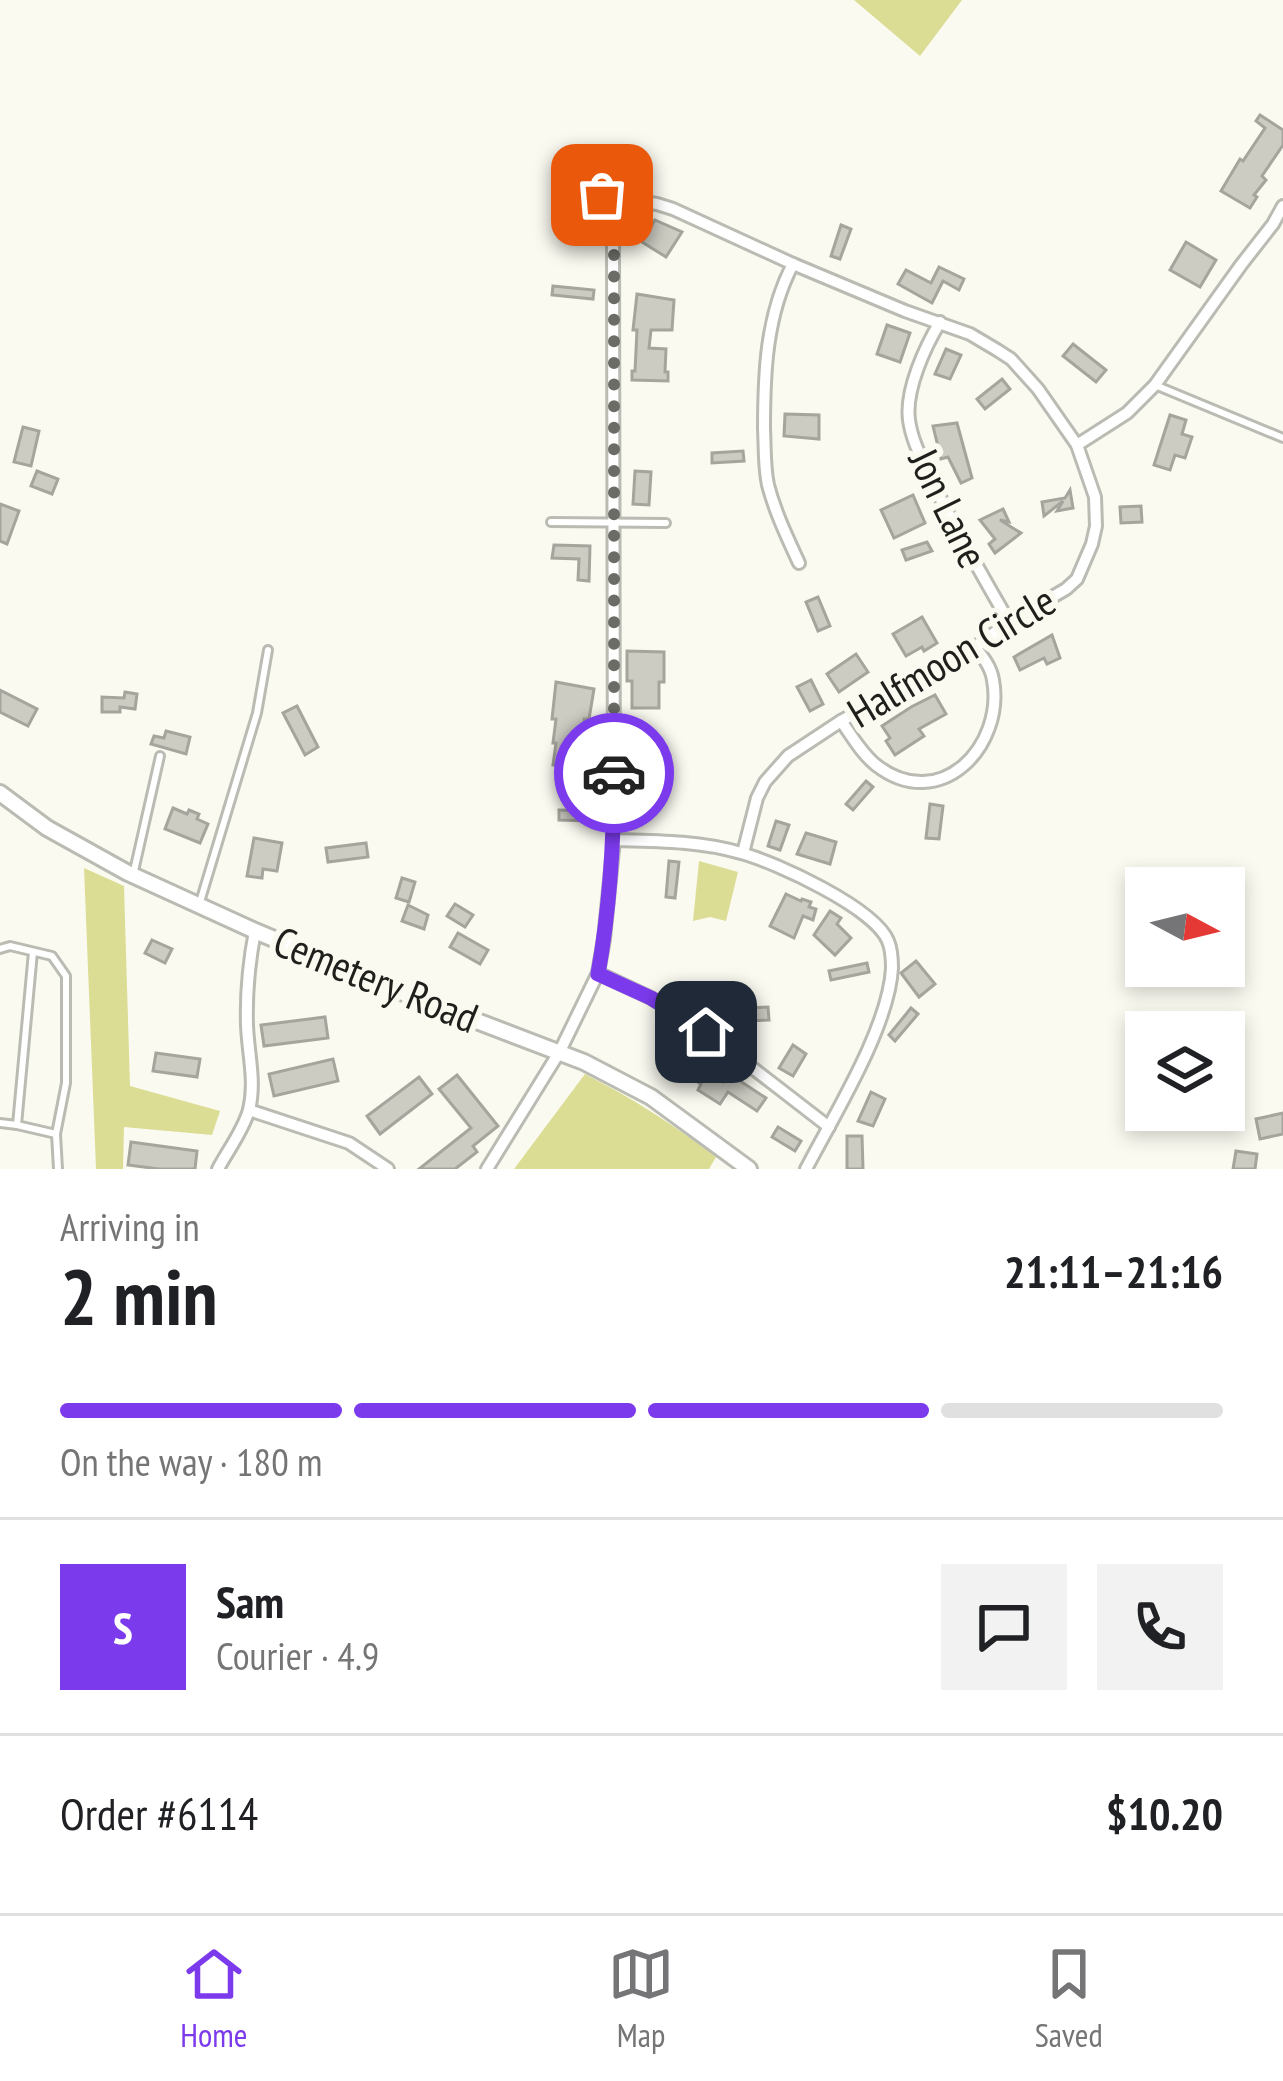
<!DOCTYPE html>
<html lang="en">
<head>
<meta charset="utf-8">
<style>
	:root { --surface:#fff; --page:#f2f2f2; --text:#202124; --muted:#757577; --line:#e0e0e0; --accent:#7c3aed }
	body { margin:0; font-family:"PT Sans Narrow",sans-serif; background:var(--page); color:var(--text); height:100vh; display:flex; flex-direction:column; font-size:45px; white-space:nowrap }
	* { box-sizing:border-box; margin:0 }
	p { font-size:39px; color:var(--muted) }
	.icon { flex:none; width:66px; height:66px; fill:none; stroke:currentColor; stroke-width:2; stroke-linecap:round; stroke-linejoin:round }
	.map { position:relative; height:1169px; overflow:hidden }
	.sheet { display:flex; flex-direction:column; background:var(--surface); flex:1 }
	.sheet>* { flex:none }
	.needle { width:78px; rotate:97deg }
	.fabs { position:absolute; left:1125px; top:867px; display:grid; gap:24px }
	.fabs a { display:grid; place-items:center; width:120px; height:120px; border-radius:0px; background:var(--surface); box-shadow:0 6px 18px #0003; font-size:60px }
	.pin { position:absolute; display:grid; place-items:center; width:102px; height:102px; color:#fff; margin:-51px; border-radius:24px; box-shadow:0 6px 18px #0006 }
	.courier { position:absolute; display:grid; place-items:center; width:120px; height:120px; margin:-60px; border:9px solid #7c3aed; border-radius:50%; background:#fff; color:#222; box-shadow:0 3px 15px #0007 }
	.headline em { font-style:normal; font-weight:600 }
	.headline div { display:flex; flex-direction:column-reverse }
	.headline { display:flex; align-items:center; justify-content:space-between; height:204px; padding:0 60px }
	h1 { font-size:78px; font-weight:600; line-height:90px }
	.bar { display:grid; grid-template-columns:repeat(4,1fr); gap:18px 12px; align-content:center; height:144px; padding:0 60px }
	.bar i { height:15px; border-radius:9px; background:var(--line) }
	.bar .selected { background:var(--accent) }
	.bar p { grid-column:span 4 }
	.line { display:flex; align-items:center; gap:30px; padding:0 60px; border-top:3px solid var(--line) }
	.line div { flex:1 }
	.round { display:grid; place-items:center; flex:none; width:126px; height:126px; border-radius:0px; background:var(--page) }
	.menu { display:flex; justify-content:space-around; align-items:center; height:168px; border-top:3px solid var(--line); background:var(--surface); font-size:33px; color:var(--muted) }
	.menu a { display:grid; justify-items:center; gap:6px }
	.menu .selected { color:var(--accent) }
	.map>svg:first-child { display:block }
	.green { fill:#dcdd94 }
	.building { fill:#ccccc3; stroke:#a5a59d; stroke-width:3 }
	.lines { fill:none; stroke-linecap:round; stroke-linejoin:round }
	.service-casing { stroke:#babbb2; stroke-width:12 }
	.minor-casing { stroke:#babbb2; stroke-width:16 }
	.tertiary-casing { stroke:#babbb2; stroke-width:20 }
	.service { stroke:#fff; stroke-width:6 }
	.minor { stroke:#fff; stroke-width:10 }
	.tertiary { stroke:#fff; stroke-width:14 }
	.done { stroke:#6c6c67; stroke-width:12; stroke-dasharray:0 21.6 }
	.route { stroke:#7c3aed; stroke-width:15 }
	.labels { text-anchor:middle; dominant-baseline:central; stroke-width:12; stroke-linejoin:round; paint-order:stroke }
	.street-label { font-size:42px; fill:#1f201c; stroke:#fafaf1 }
</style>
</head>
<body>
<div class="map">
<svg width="1283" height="1169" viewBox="0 0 1283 1169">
	<rect width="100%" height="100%" fill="#fafaf1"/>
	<!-- green -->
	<g class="green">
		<polygon points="854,0 962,0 920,56"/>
		<polygon points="699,861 738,872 726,921 710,917 693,921"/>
		<polygon points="84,868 124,886 130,1086 220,1111 212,1135 124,1127 123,1169 96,1169"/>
		<path d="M 585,1074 C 632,1098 674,1125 716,1157 L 709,1169 L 514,1169 Z"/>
	</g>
	<!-- building -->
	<g class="building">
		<polygon points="1260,115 1283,130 1283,145 1262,176 1266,180 1254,195 1257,197 1250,208 1221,191 1240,159 1243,161 1265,128 1256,121"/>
		<polygon points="579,153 591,163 572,186 560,175"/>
		<polygon points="655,220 682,232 666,257 642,242"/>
		<polygon points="841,225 851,229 840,259 831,256"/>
		<polygon points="1186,242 1216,260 1200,287 1170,270"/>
		<polygon points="939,267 964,279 959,290 943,281 932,303 898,284 906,270 931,283"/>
		<polygon points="553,286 594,290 593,299 552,295"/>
		<polygon points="637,294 674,300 672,330 651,330 649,348 666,349 665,372 668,372 668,381 632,380 632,371 635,371 637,330 633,330"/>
		<polygon points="887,325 910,333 900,362 877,354"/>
		<polygon points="1073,344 1106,370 1096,382 1063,356"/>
		<polygon points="946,349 961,355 950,379 935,374"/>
		<polygon points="1002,379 1010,389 985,409 977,399"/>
		<polygon points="785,414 819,415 819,439 784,436"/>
		<polygon points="1170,415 1186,420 1182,434 1192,437 1185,458 1175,455 1170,470 1154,465"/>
		<polygon points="957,423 972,478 961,483 948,457 941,459 933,426"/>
		<polygon points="23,427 39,431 31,466 14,462"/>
		<polygon points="743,451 744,461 712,463 712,453"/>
		<polygon points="37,471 58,479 52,494 31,486"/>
		<polygon points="635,471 651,472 649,505 633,504"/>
		<polygon points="1070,490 1073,508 1057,511 1063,501 1044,516 1042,502 1065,498"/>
		<polygon points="913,495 925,523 894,538 881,510"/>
		<polygon points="0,504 19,511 7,544 0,541"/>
		<polygon points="1141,506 1142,522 1121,523 1120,507"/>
		<polygon points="1003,509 1009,522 1000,520 1021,533 995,553 989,544 995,539 980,520"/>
		<polygon points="927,542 932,551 906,560 902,550"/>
		<polygon points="554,545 590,546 589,581 578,580 579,559 552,558"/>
		<polygon points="818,597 830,626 818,631 806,602"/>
		<polygon points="922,617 937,643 924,651 922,647 906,656 893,634"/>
		<polygon points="1052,635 1060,658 1047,664 1044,658 1020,670 1014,657"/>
		<polygon points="627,651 664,652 664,682 659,682 659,708 632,708 632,681 627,681"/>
		<polygon points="856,654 868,672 839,692 827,674"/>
		<polygon points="811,680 823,704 810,711 797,687"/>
		<polygon points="556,682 594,689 589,719 584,719 584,736 591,737 589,770 553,765 556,743 553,743 556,719 552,719"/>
		<polygon points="0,690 37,709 28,726 0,712"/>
		<polygon points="125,692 137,694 135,709 120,707 120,712 102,712 102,697 124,698"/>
		<polygon points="935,695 946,714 919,729 924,736 895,755 886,741 890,738 882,726 911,707"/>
		<polygon points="297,706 318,747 305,755 283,713"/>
		<polygon points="166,731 190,737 186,754 151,744 154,736 164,738"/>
		<polygon points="866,781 873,787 853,810 846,804"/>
		<polygon points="930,804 943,806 939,839 926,838"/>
		<polygon points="173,808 187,814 189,810 199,814 197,819 208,824 200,843 165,829"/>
		<polygon points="559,810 591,811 591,821 559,820"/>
		<polygon points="776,821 789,825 780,850 768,846"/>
		<polygon points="806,833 836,842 830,864 797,854"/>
		<polygon points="254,838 282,843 277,871 263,869 262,878 247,876"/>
		<polygon points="366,843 368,857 328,862 326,848"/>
		<polygon points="669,861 679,862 675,898 666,897"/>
		<polygon points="402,878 415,882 409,902 396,898"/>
		<polygon points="786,894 801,901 802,899 811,902 809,907 816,909 813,920 803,916 794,938 770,926"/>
		<polygon points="455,904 473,915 465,927 447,916"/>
		<polygon points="408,905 428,915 424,929 402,921"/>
		<polygon points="830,911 841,918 837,924 851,938 835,955 814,935"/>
		<polygon points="458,933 488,950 480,964 450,947"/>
		<polygon points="152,940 172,949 165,963 145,953"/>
		<polygon points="916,961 935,984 919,997 901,973"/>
		<polygon points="867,963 869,972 831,980 829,971"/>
		<polygon points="768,1007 769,1020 746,1021 745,1008"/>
		<polygon points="911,1008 918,1014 895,1041 889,1035"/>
		<polygon points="325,1017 328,1038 264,1046 261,1025"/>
		<polygon points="679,1040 704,1059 698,1067 673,1047"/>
		<polygon points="793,1045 806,1054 793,1076 779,1068"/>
		<polygon points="156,1053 200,1059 197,1077 153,1071"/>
		<polygon points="333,1059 338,1081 274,1096 269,1074"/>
		<polygon points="703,1070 723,1082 728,1073 766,1098 757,1111 728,1092 720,1104 698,1090 701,1084 696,1081"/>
		<polygon points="457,1075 498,1126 473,1146 477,1152 455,1169 419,1169 471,1128 439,1089"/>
		<polygon points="419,1077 432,1094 380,1134 367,1116"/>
		<polygon points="871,1092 885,1099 873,1126 858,1121"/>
		<polygon points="1283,1113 1283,1134 1260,1139 1256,1119"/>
		<polygon points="778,1127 801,1141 795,1151 772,1137"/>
		<polygon points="847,1136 862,1136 863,1169 847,1169"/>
		<polygon points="131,1142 197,1151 195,1169 159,1169 128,1165"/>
		<polygon points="1236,1151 1257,1154 1255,1169 1233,1169"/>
	</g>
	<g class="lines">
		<!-- service casing -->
		<g class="service-casing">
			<g id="service">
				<polyline points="1155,385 1283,438"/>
				<polyline points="551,522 666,523"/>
				<polyline points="134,871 160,756"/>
				<polyline points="200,902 257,713 268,650"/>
				<polyline points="0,949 10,946 52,956 66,976 66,1083 56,1134 17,1125 33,952"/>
				<polyline points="0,1123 17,1125"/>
				<polyline points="56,1134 58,1169"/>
			</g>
		</g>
		<!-- minor casing -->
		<g class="minor-casing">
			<g id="minor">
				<path d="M 614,227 C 601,219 596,203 606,190 C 618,185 628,193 637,201"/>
				<path d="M 793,264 C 766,315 764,373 764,429 C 765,447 764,466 768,485 C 775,512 787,537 799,563"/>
				<path d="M 940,322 C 925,347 905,390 909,420 C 912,442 923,461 932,481 C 955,529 982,575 1009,622"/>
				<polyline points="1077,445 1127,413 1155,385 1241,265 1273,224 1283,206"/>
				<path d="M 841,721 C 852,736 861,753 876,765 C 940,815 1005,746 993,680 C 991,667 983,657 975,647"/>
				<path d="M 614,840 C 657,841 700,841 741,853 C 775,862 875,908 888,941 C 891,948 892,960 892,968 C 889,1027 834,1115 806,1169"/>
				<polyline points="598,973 651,998 706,1032 829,1127"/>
				<polyline points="706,1032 716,1014"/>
				<polyline points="249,1110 349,1143 388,1169"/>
				<path d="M 218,1169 C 228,1150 243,1131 249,1110 C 256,1081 248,1054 247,1025 C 246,993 249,962 255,931"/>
				<polyline points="487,1169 560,1051 598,973 604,939 614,840 613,235 621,214 637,201 657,204 673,209 793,264 905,311 970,334 997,350 1011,359 1038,389 1077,445 1095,497 1096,526 1092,544 1077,579 1066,589 1009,622 975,647 841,721 788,756 765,782 757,798 743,853"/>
			</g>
		</g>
		<!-- tertiary casing -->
		<g class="tertiary-casing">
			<polyline id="tertiary" points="0,793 47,828 128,873 255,931 393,989 584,1062 651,1097 749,1169"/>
		</g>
		<!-- service -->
		<use href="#service" class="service"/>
		<!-- minor -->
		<use href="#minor" class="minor"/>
		<!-- tertiary -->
		<use href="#tertiary" class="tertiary"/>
	</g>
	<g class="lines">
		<!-- done -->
		<path class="done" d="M 602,195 C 598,207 603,221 614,227 L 614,773"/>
		<!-- route -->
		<path class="route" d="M 614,773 C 614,840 610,907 598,974 L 651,998 L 706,1032"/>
	</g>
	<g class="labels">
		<!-- street labels -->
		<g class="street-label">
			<text transform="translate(949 508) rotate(64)">Jon Lane</text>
			<text transform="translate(951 656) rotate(-31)">Halfmoon Circle</text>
			<text transform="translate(376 979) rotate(22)">Cemetery Road</text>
		</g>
	</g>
</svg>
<div class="fabs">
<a><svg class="needle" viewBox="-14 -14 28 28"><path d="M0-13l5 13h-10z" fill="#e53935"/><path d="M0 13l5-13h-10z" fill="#757577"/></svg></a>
<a><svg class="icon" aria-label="layers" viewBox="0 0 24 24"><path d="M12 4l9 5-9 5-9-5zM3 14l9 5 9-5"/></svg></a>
</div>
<div class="pin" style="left:602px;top:195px;background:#ea580c"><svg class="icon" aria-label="bag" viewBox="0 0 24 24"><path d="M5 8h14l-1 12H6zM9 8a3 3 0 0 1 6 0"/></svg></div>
<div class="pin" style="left:706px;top:1032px;background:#1f2937"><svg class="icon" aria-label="home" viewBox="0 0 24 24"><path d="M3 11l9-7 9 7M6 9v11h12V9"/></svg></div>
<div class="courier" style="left:614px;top:773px"><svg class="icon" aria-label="car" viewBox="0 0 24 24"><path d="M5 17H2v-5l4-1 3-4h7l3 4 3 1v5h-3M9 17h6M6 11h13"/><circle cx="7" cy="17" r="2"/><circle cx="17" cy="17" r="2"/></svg></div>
</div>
<section class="sheet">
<div class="headline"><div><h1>2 min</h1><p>Arriving in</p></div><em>21:11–21:16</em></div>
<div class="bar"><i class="selected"></i><i class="selected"></i><i class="selected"></i><i></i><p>On the way · 180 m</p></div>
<div class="line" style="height:216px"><b class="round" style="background:var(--accent);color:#fff">S</b><div><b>Sam</b><p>Courier · 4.9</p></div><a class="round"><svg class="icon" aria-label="chat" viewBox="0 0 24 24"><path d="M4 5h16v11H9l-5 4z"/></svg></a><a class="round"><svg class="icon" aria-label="phone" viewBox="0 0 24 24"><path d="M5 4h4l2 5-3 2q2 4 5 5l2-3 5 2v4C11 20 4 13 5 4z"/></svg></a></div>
<div class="line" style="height:156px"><div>Order #6114</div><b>$10.20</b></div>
</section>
<nav class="menu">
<a class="selected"><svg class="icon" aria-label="home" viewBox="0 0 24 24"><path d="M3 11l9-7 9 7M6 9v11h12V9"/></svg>Home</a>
<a><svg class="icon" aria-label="map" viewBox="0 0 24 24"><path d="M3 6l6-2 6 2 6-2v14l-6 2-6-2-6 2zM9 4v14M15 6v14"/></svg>Map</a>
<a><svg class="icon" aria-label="saved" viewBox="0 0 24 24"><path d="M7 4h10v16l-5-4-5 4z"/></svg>Saved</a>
</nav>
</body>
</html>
